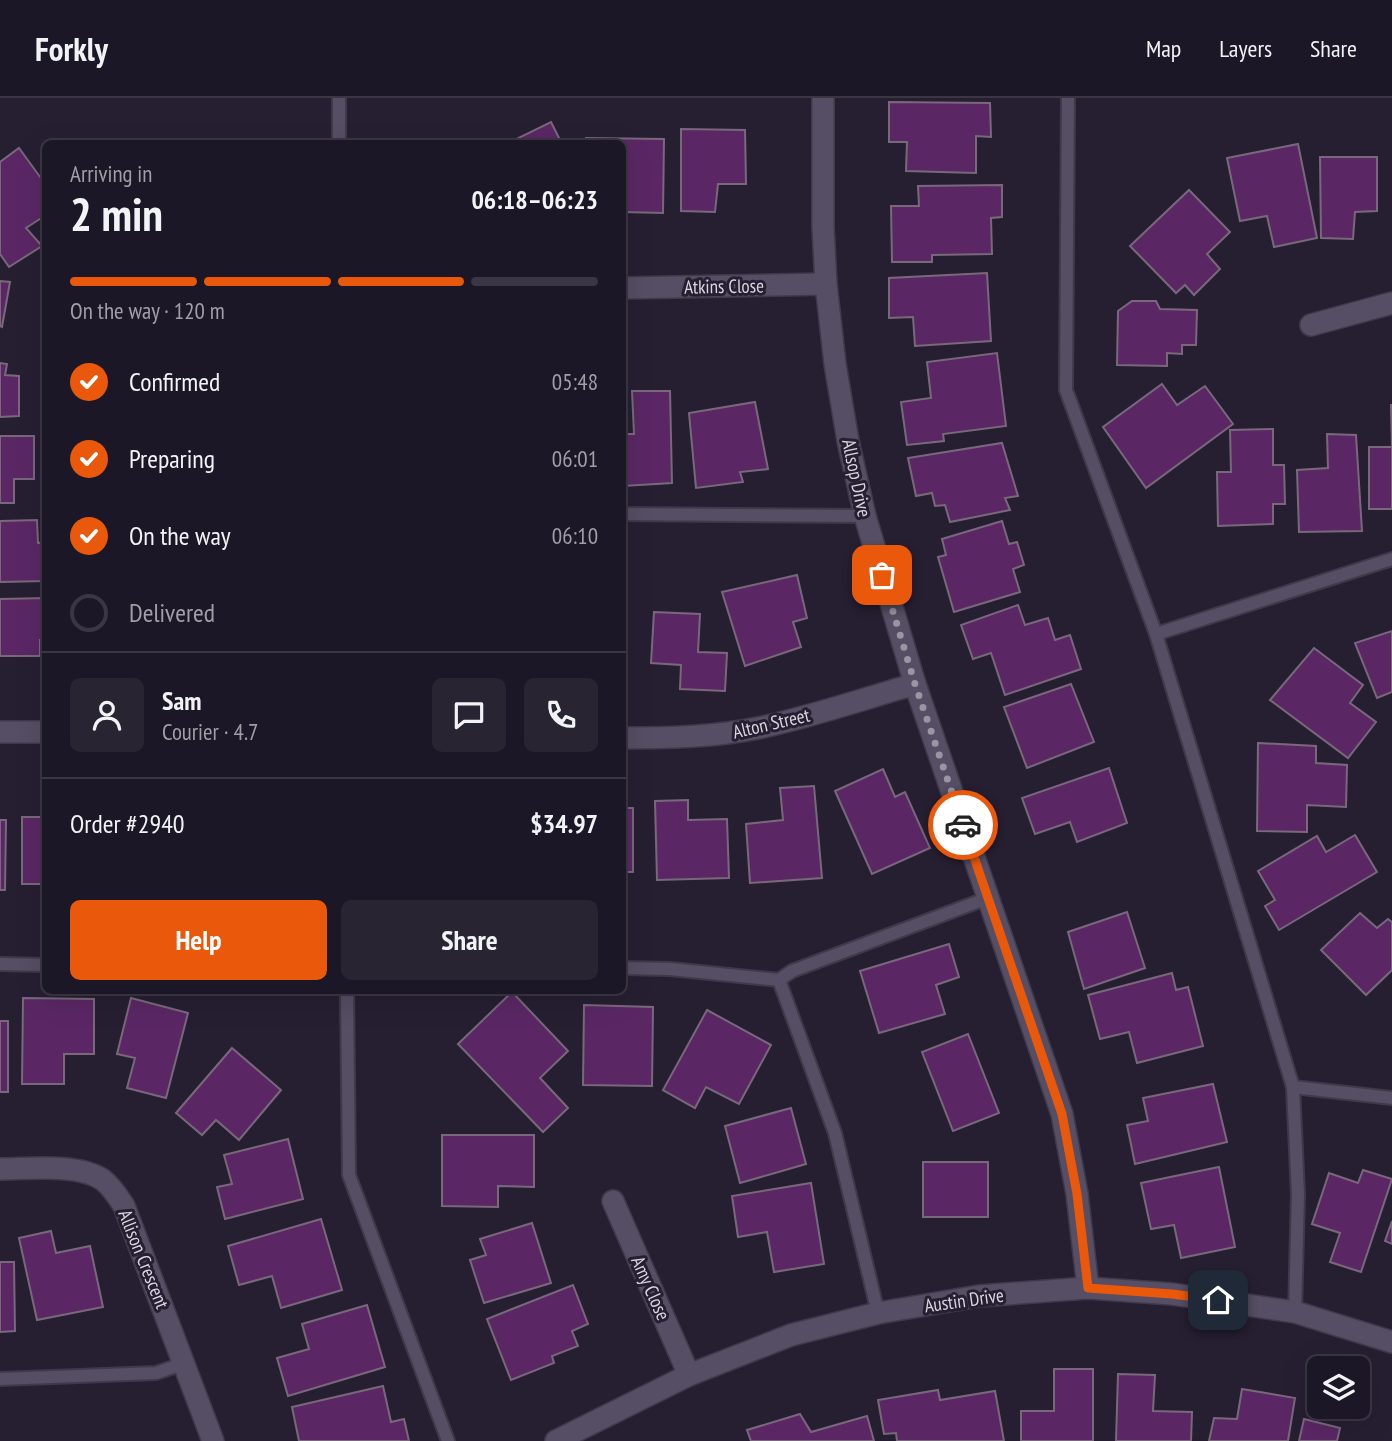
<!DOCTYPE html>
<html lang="en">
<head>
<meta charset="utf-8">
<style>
	:root { --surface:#1c1726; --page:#292432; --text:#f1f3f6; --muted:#a09fa7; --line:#3a3643; --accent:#ea580c }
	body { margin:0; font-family:"PT Sans Narrow",sans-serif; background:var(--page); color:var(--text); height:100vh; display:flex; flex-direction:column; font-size:26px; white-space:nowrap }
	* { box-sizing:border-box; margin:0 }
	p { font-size:23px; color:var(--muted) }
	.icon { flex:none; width:38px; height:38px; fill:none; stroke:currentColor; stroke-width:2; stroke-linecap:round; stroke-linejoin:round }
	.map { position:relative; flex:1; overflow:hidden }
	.drawer { position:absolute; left:42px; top:42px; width:584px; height:854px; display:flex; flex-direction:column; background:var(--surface); border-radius:10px; box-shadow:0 7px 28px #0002,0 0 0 2px var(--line) }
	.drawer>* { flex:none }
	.fabs { position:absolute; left:1307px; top:1258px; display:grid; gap:14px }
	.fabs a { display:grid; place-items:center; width:63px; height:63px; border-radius:10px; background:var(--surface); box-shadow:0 7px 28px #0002,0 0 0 2px var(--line); font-size:35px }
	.pin { position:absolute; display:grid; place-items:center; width:60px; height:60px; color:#fff; margin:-30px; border-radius:14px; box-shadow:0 4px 10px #0006 }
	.courier { position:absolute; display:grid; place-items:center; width:70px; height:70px; margin:-35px; border:5px solid #ea580c; border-radius:50%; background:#fff; color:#222; box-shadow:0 2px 9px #0007 }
	.headline em { font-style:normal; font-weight:700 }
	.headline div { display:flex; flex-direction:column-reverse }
	.headline { display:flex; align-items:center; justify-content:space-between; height:119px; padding:0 28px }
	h1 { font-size:46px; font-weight:700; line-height:52px }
	.bar { display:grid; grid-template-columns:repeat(4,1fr); gap:10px 7px; align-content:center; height:84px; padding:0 28px }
	.bar i { height:9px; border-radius:5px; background:var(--line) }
	.bar .on { background:var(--accent) }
	.bar p { grid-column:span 4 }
	.line { display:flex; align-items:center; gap:18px; padding:0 28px; border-top:2px solid var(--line) }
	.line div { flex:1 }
	.round { display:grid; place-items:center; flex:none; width:74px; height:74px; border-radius:10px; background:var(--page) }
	ol { padding:0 28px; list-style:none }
	li { display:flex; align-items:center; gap:21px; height:77px }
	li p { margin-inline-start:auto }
	li .icon { padding:7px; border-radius:50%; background:var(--accent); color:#fff; stroke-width:4 }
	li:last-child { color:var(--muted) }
	li i { width:38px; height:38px; border:4px solid var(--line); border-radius:50% }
	.primary-button { display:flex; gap:14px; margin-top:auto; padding:14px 28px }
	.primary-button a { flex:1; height:80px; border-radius:10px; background:var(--accent); color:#fff; font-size:28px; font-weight:700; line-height:80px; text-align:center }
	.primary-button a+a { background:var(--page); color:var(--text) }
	header { display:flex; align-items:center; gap:42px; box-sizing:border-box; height:98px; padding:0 35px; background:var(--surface); border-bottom:2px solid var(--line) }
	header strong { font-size:33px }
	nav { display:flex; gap:38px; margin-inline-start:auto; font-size:24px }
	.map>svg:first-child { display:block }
	.building { fill:#5a2764; stroke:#79687c; stroke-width:2 }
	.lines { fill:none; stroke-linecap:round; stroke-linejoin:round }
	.service-casing { stroke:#3f3a4a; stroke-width:16 }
	.minor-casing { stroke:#3f3a4a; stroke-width:24 }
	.tertiary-casing { stroke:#3f3a4a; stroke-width:24 }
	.service { stroke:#554e64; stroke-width:12 }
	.minor { stroke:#554e64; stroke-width:21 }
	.tertiary { stroke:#554e64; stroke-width:21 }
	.done { stroke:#9a95a3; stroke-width:7; stroke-dasharray:0 12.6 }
	.route { stroke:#ea580c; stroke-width:9 }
	.labels { text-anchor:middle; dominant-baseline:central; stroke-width:6; stroke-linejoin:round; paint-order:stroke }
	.street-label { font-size:19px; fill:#d8d4e0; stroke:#261f32 }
</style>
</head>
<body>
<header>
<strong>Forkly</strong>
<nav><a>Map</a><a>Layers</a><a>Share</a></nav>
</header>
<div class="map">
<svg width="1392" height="1343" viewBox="0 0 1392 1343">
	<rect width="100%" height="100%" fill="#261f32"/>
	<!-- building -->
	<g class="building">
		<polygon points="889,4 990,5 991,39 976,38 976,75 906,73 907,44 889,44"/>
		<polygon points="551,24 562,46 506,46"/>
		<polygon points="681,31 745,32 746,86 718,86 715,114 681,113"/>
		<polygon points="586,40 664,41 663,115 623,114 623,46 586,46"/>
		<polygon points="83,41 103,46 82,46"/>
		<polygon points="1298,46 1317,140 1274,149 1267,118 1240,123 1227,60"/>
		<polygon points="19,50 46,87 46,117 26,130 42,148 9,169 0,156 0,64"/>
		<polygon points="1320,59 1377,59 1377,113 1355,114 1353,141 1321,140"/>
		<polygon points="1002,87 1002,119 991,120 992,156 932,157 932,164 892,164 891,108 919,108 918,88"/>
		<polygon points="1189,92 1230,134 1207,156 1220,171 1194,197 1185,187 1176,195 1130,148"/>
		<polygon points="987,175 991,243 915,248 913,219 889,220 889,180"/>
		<polygon points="0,183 10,184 2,229 0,228"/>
		<polygon points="1132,203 1156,203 1160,211 1197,212 1196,247 1182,247 1182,256 1167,255 1167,268 1117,267 1118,213"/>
		<polygon points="997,255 1006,328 943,336 944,343 907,347 901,304 931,300 927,264"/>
		<polygon points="0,265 7,266 5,277 19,278 19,318 0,319"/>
		<polygon points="1162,286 1177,307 1205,288 1233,326 1146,390 1103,329"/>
		<polygon points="632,293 670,293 672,385 623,388 623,336 634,336"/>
		<polygon points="755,304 768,371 740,374 743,384 696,390 689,315"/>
		<polygon points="1391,307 1392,307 1392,411 1369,411 1369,349 1392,349"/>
		<polygon points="1273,331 1273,367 1284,367 1285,406 1273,406 1273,426 1218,428 1217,374 1231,374 1230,332"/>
		<polygon points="1327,336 1356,337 1362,433 1299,434 1297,372 1328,370"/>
		<polygon points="0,338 34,338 34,381 14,381 14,405 0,405"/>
		<polygon points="1002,345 1018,398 1005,400 1010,412 950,424 945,407 935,408 932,395 916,398 908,360"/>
		<polygon points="37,422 38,445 46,444 46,483 0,484 0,423"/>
		<polygon points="1002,423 1009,446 1017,444 1024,467 1013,471 1020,494 954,514 938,459 946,457 942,441"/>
		<polygon points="797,477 807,520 793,524 801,549 745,568 722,494"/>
		<polygon points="46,500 46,542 40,542 40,558 0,558 0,501"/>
		<polygon points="1018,507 1025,527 1048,520 1055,542 1070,537 1081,571 1005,597 991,555 973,561 961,527"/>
		<polygon points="654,514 700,516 698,554 727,555 725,593 680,591 681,567 651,565"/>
		<polygon points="1392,533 1392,594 1377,600 1355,545"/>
		<polygon points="1314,550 1363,587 1350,605 1376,624 1348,660 1270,602"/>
		<polygon points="1071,586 1094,644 1027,670 1004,609"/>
		<polygon points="1258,645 1316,648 1316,665 1347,667 1346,709 1307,707 1307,734 1257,733"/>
		<polygon points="1109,670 1127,725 1077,744 1070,724 1035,736 1022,700"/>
		<polygon points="883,671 895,699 905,694 930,750 872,776 835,693"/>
		<polygon points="814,688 822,780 750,785 746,726 783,722 780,690"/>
		<polygon points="688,702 688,722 727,721 729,780 657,782 655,703"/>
		<rect x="623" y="710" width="10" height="64"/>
		<rect x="22" y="719" width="24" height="67"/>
		<polygon points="0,722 6,722 5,792 0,792"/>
		<polygon points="1355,737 1377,774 1279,832 1265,808 1275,802 1258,773 1317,738 1326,754"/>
		<polygon points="1127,814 1145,870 1084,891 1068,834"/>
		<polygon points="1360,815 1377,830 1388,821 1392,824 1392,872 1366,897 1321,852"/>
		<polygon points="949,846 959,879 936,887 945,916 879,935 860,873"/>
		<polygon points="1172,875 1176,892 1188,889 1203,948 1137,965 1129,934 1100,941 1088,897"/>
		<polygon points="512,894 568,953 540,980 568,1010 543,1034 458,946"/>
		<polygon points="23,900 94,901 94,956 64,956 64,986 22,986"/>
		<polygon points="131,900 188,915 166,1000 127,990 135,960 117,956"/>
		<polygon points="584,907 653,909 652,988 583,987"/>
		<polygon points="707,912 771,947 739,1006 706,989 695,1010 663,992"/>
		<rect x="0" y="923" width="8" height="71"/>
		<polygon points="968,936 999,1015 953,1033 922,954"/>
		<polygon points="232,950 281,992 239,1042 216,1022 202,1037 176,1015"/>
		<polygon points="1213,986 1227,1044 1135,1066 1127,1027 1148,1023 1143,1000"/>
		<polygon points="791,1010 806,1066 740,1085 725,1028"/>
		<polygon points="442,1037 534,1037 534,1089 498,1088 498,1109 442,1108"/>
		<polygon points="288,1041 303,1101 225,1121 217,1089 232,1086 224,1057"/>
		<rect x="923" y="1064" width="65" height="55"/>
		<polygon points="1219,1069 1235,1149 1181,1160 1174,1127 1151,1131 1141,1085"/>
		<polygon points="1363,1072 1392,1081 1361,1174 1330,1164 1340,1135 1312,1126 1329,1075 1358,1085"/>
		<polygon points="811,1085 824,1166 774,1174 767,1134 738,1139 732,1098"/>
		<polygon points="321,1121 342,1192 281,1210 272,1178 239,1187 228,1148"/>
		<polygon points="1392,1123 1392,1146 1385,1143"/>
		<polygon points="532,1125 551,1185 484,1205 470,1162 486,1157 480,1141"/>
		<polygon points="51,1133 56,1155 90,1148 103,1209 37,1222 19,1140"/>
		<polygon points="0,1164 14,1164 15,1233 0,1234"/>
		<polygon points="573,1187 588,1226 572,1233 578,1248 552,1258 554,1265 511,1282 487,1221"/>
		<polygon points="367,1207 385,1269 288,1298 277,1260 309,1251 302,1226"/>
		<polygon points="1054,1271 1093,1271 1093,1343 1021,1343 1021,1313 1054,1313"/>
		<polygon points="1118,1276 1155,1277 1153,1313 1192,1314 1191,1343 1116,1343"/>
		<polygon points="383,1288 391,1324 404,1321 409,1343 299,1343 292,1309"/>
		<polygon points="1242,1291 1295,1300 1288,1343 1209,1343 1214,1320 1237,1321"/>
		<polygon points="938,1292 940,1302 995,1293 1004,1343 897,1343 896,1335 884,1336 878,1302"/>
		<polygon points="800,1316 811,1334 867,1318 874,1343 751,1343 747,1332"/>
		<polygon points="1304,1321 1340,1330 1337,1343 1299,1343"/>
	</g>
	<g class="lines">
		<!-- service casing -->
		<g class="service-casing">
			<g id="service">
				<polyline points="339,0 339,46"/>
				<polyline points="1068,0 1066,292 1156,536 1293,989 1298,1096 1295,1214"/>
				<polyline points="623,416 865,418"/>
				<polyline points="1156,536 1392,461"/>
				<polyline points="0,866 46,867"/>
				<polyline points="623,870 670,871 779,882 792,873 988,800"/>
				<polyline points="779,882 835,1035 878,1215"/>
				<polyline points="347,892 349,1077 448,1343"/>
				<polyline points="1293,989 1392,1000"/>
				<polyline points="0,1281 156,1275 185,1265"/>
			</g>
		</g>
		<!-- minor casing -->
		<g class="minor-casing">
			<g id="minor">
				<polyline points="623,190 826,186"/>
				<polyline points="1311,227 1392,205"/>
				<polyline points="0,634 46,634"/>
				<path d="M 623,640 C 668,640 714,639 758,630 C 811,619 863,601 915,586"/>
				<path d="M 0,1071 C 28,1071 79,1065 103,1082 C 112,1089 118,1099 124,1108 L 213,1343"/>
				<polyline points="613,1103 689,1277"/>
			</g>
		</g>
		<!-- tertiary casing -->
		<g class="tertiary-casing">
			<g id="tertiary">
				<polyline points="823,0 823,129 826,186 835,266 848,343 865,418 915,586 1062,1016 1077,1096 1088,1190"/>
				<polyline points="556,1343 689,1277 791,1237 878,1215 979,1198 1088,1190 1172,1196 1295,1214 1392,1244"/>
			</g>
		</g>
		<!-- service -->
		<use href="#service" class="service"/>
		<!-- minor -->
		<use href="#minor" class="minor"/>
		<!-- tertiary -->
		<use href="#tertiary" class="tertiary"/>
	</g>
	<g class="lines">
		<!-- done -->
		<polyline class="done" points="882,477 915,586 963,727"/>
		<!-- route -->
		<polyline class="route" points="963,727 1062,1016 1077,1096 1088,1190 1172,1196 1218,1202"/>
	</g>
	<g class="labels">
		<!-- street labels -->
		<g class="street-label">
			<text transform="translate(724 188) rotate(-1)">Atkins Close</text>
			<text transform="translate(857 380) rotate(78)">Allsop Drive</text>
			<text transform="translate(771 625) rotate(-13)">Alton Street</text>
			<text transform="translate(144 1161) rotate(68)">Allison Crescent</text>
			<text transform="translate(651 1190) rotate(66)">Amy Close</text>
			<text transform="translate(964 1202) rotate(-8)">Austin Drive</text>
		</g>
	</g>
</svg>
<div class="fabs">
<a><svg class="icon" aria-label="layers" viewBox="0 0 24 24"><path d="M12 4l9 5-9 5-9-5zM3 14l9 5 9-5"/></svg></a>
</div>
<div class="pin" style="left:882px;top:477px;background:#ea580c"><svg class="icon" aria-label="bag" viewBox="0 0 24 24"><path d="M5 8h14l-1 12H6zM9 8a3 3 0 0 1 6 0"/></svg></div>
<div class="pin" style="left:1218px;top:1202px;background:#1f2937"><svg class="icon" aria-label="home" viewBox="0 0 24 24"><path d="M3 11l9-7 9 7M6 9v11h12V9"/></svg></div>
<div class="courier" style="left:963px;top:727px"><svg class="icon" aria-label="car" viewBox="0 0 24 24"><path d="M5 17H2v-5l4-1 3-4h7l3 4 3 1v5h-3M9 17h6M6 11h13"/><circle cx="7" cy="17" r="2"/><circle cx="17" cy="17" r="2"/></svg></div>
<section class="drawer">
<div class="headline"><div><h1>2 min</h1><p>Arriving in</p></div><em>06:18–06:23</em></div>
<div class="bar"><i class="on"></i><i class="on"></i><i class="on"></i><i></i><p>On the way · 120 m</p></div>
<ol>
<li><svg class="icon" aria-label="check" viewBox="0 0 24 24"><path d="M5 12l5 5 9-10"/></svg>Confirmed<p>05:48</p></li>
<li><svg class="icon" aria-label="check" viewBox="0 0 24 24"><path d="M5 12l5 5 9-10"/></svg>Preparing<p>06:01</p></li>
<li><svg class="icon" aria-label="check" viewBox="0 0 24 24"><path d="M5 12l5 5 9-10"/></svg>On the way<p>06:10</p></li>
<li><i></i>Delivered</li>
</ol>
<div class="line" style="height:126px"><a class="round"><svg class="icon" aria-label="person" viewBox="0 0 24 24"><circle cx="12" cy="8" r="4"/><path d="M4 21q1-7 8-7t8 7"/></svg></a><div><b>Sam</b><p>Courier · 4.7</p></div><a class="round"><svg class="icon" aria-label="chat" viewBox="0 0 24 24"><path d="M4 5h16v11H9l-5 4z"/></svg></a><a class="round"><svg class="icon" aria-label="phone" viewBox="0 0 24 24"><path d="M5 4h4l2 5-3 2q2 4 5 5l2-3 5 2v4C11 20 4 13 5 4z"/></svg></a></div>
<div class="line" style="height:91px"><div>Order #2940</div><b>$34.97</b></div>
<div class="primary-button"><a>Help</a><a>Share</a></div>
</section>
</div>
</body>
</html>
